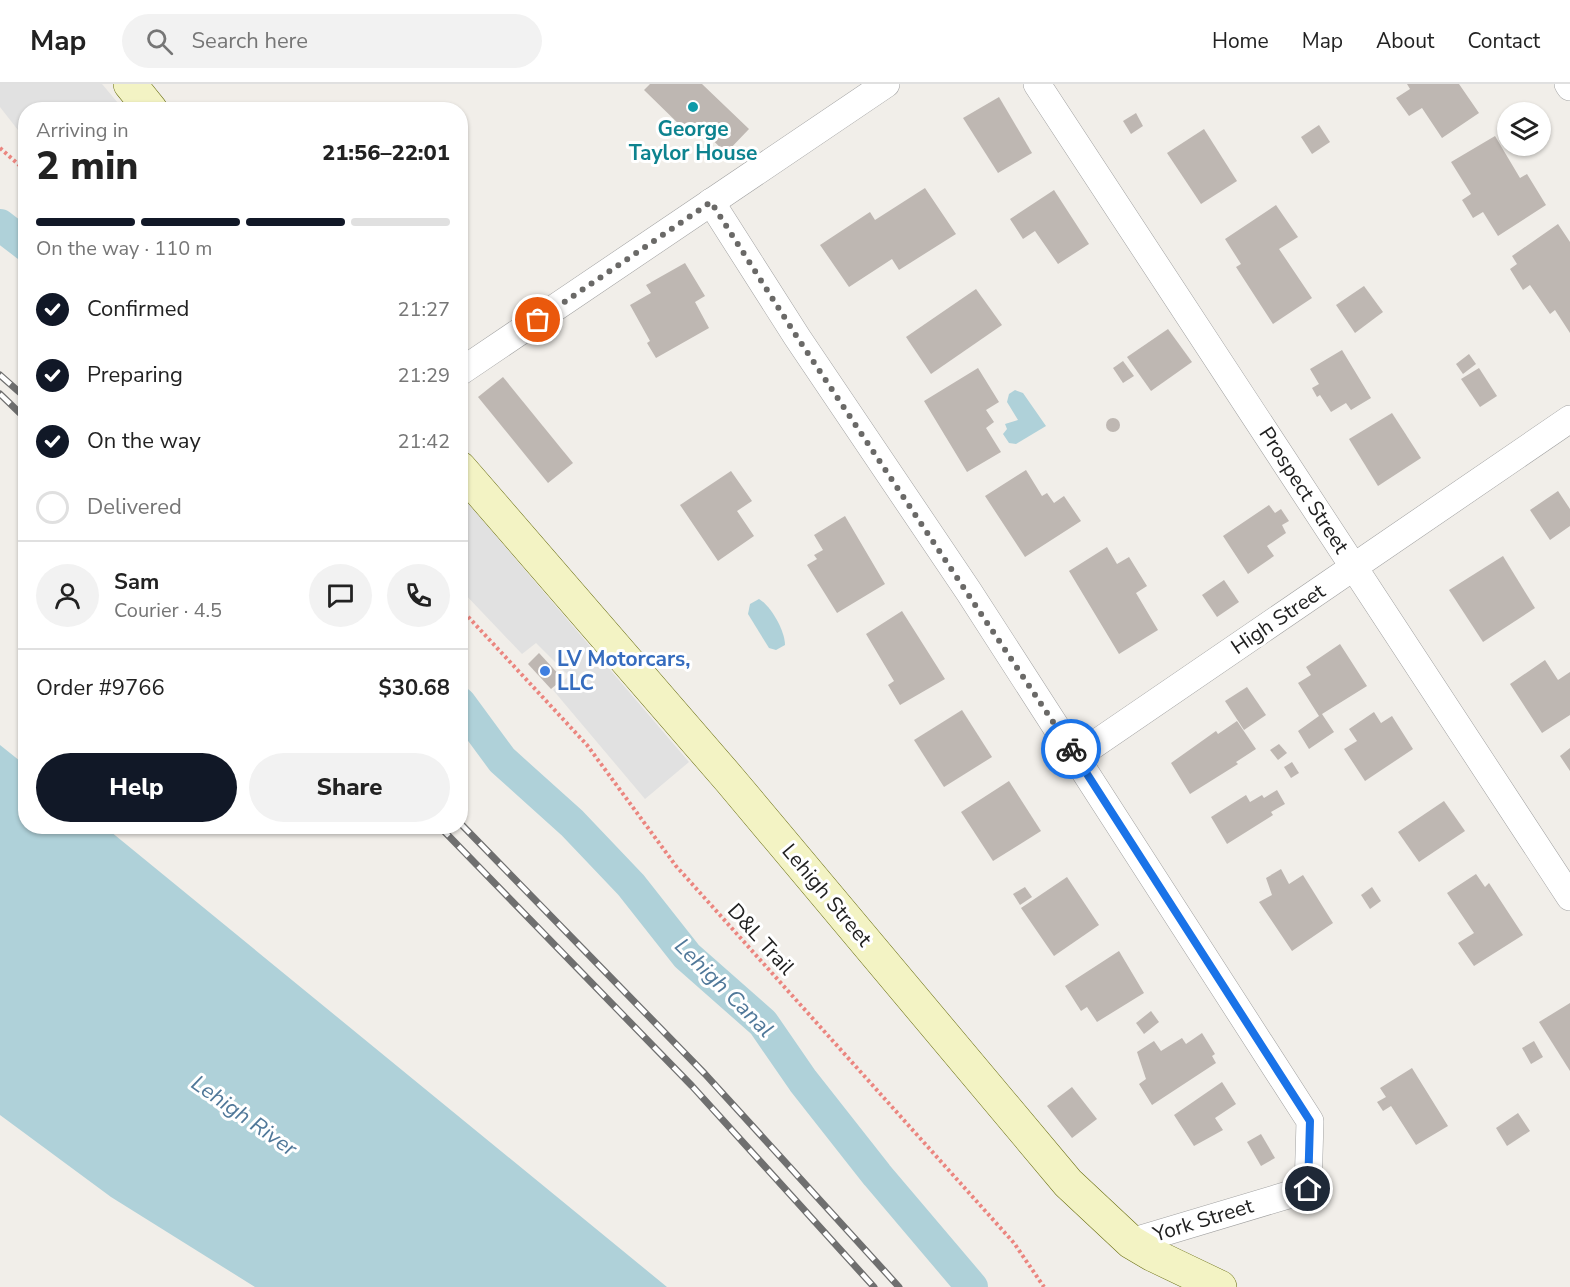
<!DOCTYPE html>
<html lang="en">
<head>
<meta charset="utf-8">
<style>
	:root { --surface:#fff; --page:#f2f2f2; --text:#222; --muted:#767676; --line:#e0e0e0; --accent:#111827 }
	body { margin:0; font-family:"Nunito Sans",sans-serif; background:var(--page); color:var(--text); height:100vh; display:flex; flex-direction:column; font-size:22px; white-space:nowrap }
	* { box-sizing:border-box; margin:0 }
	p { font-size:20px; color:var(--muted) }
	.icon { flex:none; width:33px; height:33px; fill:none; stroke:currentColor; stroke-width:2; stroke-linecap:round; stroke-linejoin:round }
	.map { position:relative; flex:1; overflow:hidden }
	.details { position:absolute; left:18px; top:18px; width:450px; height:732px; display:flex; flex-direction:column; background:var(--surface); border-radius:24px; box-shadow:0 2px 4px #0004 }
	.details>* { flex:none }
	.tools { position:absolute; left:1497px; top:18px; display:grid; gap:12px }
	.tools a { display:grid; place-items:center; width:54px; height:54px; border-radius:50%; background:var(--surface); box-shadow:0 2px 4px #0004; font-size:30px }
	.pin { position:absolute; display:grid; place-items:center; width:51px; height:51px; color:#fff; margin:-26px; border:3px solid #fff; border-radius:50%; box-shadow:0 2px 6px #0007 }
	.courier { position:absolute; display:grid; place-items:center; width:60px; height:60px; margin:-30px; border:4px solid #1a73e8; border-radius:50%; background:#fff; color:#222; box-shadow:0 2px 8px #0007 }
	.overview em { font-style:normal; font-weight:800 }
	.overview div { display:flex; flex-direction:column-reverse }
	.overview { display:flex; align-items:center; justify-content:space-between; height:102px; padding:0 18px }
	h1 { font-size:39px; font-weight:800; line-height:45px }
	.bar { display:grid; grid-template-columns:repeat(4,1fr); gap:9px 6px; align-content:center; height:72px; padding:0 18px }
	.bar i { height:8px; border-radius:4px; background:var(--line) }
	.bar .on { background:var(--accent) }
	.bar p { grid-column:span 4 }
	.line { display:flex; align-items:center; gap:15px; padding:0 18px; border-top:2px solid var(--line) }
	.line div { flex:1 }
	.round { display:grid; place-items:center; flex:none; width:63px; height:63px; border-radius:32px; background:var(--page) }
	ol { padding:0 18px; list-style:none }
	li { display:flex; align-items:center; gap:18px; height:66px }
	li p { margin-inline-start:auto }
	li .icon { padding:6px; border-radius:50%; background:var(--accent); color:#fff; stroke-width:4 }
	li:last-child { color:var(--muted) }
	li i { width:33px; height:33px; border:3px solid var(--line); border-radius:50% }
	.primary-button { display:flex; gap:12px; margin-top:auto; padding:12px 18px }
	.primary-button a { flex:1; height:69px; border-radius:36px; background:var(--accent); color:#fff; font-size:24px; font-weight:800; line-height:69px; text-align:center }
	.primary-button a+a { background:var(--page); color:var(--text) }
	header { display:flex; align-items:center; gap:36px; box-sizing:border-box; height:84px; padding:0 30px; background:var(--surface); border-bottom:2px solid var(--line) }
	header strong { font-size:28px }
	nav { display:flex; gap:33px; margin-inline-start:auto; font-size:21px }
	.search { width:420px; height:54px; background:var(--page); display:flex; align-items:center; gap:15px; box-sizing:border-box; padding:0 21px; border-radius:33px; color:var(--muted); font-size:22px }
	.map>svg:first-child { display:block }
	.parking { fill:#e1e1e1 }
	.water { fill:#afd1d9 }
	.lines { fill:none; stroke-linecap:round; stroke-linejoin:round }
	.canal { stroke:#afd1d9; stroke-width:32 }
	.building { fill:#beb7b2 }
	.street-casing { stroke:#a2a2a2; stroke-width:28 }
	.secondary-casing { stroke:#6a6f12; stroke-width:34 }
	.path { stroke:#eb857f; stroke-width:4; stroke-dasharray:3 3; stroke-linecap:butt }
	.street { stroke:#fff; stroke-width:27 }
	.secondary { stroke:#f3f3c4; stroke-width:33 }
	.rail-casing { stroke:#6f6f6f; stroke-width:7 }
	.rail { stroke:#fff; stroke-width:4.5; stroke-dasharray:14; stroke-linecap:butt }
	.done { stroke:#6a6967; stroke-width:6; stroke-dasharray:0 10.8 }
	.route { stroke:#1a73e8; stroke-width:8 }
	.culture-dot { fill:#0f9aa8; stroke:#fff; stroke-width:2 }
	.shop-dot { fill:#3f7fe0; stroke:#fff; stroke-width:2 }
	.labels { text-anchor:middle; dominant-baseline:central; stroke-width:6; stroke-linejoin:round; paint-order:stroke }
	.culture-label { font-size:21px; font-weight:bold; fill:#0d838f; stroke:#fff }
	.street-label { font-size:21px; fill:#212121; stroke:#fff }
	.shop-label { font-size:21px; font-weight:bold; fill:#366cbe; stroke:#fff; text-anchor:start }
	.water-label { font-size:22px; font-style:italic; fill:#507899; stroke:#fff }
</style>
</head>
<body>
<header>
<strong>Map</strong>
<div class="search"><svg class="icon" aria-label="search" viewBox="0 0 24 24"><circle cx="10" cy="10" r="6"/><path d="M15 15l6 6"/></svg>Search here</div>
<nav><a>Home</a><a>Map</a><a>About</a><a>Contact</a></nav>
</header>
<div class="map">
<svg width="1570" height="1203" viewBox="0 0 1570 1203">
	<rect width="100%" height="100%" fill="#f1eee9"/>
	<!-- parking -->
	<g class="parking">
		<polygon points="0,0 102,0 123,25 26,26 25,55 0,23"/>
		<polygon points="460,410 689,678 645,715 553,606 569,592 536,559 522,570 461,506"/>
	</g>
	<!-- water -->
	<g class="water">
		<polygon points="1015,306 1023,309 1046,342 1016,360 1009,359 1003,350 1007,345 1005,340 1018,336 1007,318 1009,310"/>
		<path d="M 759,515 C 771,522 785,547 785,561 L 776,566 L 769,564 L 748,530 L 750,520 Z"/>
		<polygon points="0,661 25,681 26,742 105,743 667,1203 255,1203 111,1113 0,1031"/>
	</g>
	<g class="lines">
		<!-- canal -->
		<g class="canal">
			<polyline points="0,141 26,161"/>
			<polyline points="460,619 502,676 572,739 631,801 687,872 763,939 803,997 877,1091 972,1203"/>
		</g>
	</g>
	<!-- building -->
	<g class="building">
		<polygon points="650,0 702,0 749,45 726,69 695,39 687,48 644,6"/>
		<polygon points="1407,0 1459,0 1479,29 1442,54 1422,24 1409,32 1396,14 1410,5"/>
		<polygon points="999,13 1032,69 998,89 963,34"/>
		<polygon points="1136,29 1143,42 1131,50 1123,37"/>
		<polygon points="1319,41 1330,58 1312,70 1301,53"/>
		<polygon points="1204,45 1237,97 1201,120 1167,69"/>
		<polygon points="1495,52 1520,94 1527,90 1546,121 1498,152 1483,128 1473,134 1462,116 1471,110 1451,78"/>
		<polygon points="925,104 956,150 899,186 892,175 849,203 820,161 870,128 875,136"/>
		<polygon points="1054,106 1089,160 1058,180 1035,147 1023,155 1010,135"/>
		<polygon points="1276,121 1298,153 1279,165 1312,214 1273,240 1236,183 1241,180 1225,155"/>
		<polygon points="1558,140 1570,158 1570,249 1555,226 1550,230 1530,201 1523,206 1510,185 1517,180 1512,172"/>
		<polygon points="685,179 705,212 695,218 709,244 656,274 647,259 650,257 630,221 651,209 646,201"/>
		<polygon points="1364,202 1383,228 1355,249 1336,221"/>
		<polygon points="976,205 1002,241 931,290 906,253"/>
		<polygon points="1168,245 1192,278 1151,307 1127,273"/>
		<polygon points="1342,266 1371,314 1351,326 1346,319 1331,328 1320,311 1317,313 1312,304 1319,300 1310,285"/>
		<polygon points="1469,270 1476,280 1463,290 1456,280"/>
		<polygon points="1123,277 1134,292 1123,299 1113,284"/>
		<polygon points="978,284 999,318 986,326 994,338 986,344 1001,368 967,388 924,317"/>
		<polygon points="1479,284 1497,312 1480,323 1461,295"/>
		<polygon points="503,293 573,379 548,399 478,313"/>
		<polygon points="1392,329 1421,374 1378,402 1349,355"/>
		<circle cx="1113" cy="341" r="7"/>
		<polygon points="1026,386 1042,412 1047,409 1054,419 1064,412 1081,437 1025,473 985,412"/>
		<polygon points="731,387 752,417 737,427 754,452 718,477 680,421"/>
		<polygon points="1558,407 1570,425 1570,442 1550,456 1530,426"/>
		<polygon points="1269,421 1275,429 1281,425 1289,437 1282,441 1286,449 1267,462 1274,472 1248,490 1223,452"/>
		<polygon points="845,432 885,500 837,529 807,481 817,475 814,471 823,466 814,451"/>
		<polygon points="1107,463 1117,480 1129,473 1147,502 1136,509 1158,546 1119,570 1069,487"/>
		<polygon points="1503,472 1535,524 1483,558 1449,506"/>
		<polygon points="1224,496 1239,518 1217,533 1202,511"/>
		<polygon points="902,527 945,595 900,621 888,601 894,597 866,550"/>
		<polygon points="1340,560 1367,602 1322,630 1334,648 1309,665 1298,647 1319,632 1298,599 1311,591 1306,583"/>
		<polygon points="539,569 563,595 551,605 528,580"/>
		<polygon points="1545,576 1558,596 1570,588 1570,631 1542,649 1510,600"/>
		<polygon points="1247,603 1266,631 1244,646 1225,617"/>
		<polygon points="962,626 992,673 944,703 914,656"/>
		<polygon points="1374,628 1381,639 1392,632 1413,665 1365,697 1344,665 1357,657 1349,645"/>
		<polygon points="1237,637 1256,665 1236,678 1238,680 1190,710 1171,679 1216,647 1218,650"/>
		<polygon points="1279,660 1287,669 1278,676 1270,666"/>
		<polygon points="1570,664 1570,687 1560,672"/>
		<polygon points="1292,678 1299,689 1291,694 1284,683"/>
		<polygon points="1009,697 1041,747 993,777 961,728"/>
		<polygon points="1277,706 1285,720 1271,728 1273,731 1227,760 1211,733 1246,711 1250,718 1262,711 1264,714"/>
		<polygon points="1444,717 1465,747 1419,778 1398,748"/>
		<polygon points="1281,785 1289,800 1303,791 1333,839 1292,867 1259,818 1272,811 1266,794"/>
		<polygon points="1476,790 1485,803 1489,799 1523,851 1474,882 1458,859 1474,849 1447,809"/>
		<polygon points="1067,793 1099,841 1054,872 1021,824"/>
		<polygon points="1025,803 1032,813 1020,821 1013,810"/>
		<polygon points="1372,803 1381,817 1370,825 1361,811"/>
		<polygon points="1119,867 1144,909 1097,938 1087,923 1081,927 1065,902"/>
		<polygon points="1570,919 1570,987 1539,938"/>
		<polygon points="1151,927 1159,938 1144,950 1136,939"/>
		<polygon points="1202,949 1215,970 1212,972 1216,979 1152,1021 1139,1000 1146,995 1137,968 1154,957 1161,967 1182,954 1186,960"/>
		<polygon points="1534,957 1543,973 1531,980 1522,964"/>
		<polygon points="1412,984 1448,1042 1416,1061 1391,1022 1383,1027 1377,1018 1386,1013 1380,1004"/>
		<polygon points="1222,998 1236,1020 1215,1034 1223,1046 1194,1062 1174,1031"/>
		<polygon points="1072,1003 1097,1035 1072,1054 1047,1022"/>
		<polygon points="1518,1029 1530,1047 1507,1062 1496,1044"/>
		<polygon points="1261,1050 1275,1074 1261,1082 1247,1058"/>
	</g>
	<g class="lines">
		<!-- street casing -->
		<g class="street-casing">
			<g id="street">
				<polyline points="1037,0 1570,813"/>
				<polyline points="1568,0 1570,3"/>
				<polyline points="711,118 797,253 969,508 1310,1037 1308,1105 1131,1158"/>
				<polyline points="460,288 886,0"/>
				<polyline points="1076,673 1570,335"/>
			</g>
		</g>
		<!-- secondary casing -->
		<g class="secondary-casing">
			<g id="secondary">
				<polyline points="130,0 151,26"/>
				<polyline points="460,384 730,696 1068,1099 1131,1158 1153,1171 1220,1203"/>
			</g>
		</g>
		<!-- path -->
		<g class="path">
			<polyline points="0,64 26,87"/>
			<polyline points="460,524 587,661 676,782 1014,1159 1044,1203"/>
		</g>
		<!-- street -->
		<use href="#street" class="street"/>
		<!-- secondary -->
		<use href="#secondary" class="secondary"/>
		<!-- rail casing -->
		<g class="rail-casing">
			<g id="rail">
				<polyline points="0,291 26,314"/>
				<polyline points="0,310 26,335"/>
				<polyline points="460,739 705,990 899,1203"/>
				<polyline points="439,742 692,1002 874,1203"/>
			</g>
		</g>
		<!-- rail -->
		<use href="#rail" class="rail"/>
	</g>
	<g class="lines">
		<!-- done -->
		<polyline class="done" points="538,236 711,118 797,253 1071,665"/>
		<!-- route -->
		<polyline class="route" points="1071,665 1310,1037 1308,1105"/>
	</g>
	<!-- markers -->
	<circle class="culture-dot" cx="693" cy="23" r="6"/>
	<circle class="shop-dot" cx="545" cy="587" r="6"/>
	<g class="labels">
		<!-- culture labels -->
		<g class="culture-label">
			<text x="693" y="45">George<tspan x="693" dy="24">Taylor House</tspan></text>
		</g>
		<!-- street labels -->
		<g class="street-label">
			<text transform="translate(1304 406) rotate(57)">Prospect Street</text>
			<text transform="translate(1278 535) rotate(-34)">High Street</text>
			<text transform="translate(827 811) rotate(50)">Lehigh Street</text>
			<text transform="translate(761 855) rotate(48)">D&amp;L Trail</text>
			<text transform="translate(1203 1136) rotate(-17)">York Street</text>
		</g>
		<!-- shop labels -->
		<g class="shop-label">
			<text x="557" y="575">LV Motorcars,<tspan x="557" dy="24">LLC</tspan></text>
		</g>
		<!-- water labels -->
		<g class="water-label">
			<text transform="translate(724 904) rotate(45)">Lehigh Canal</text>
			<text transform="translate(244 1032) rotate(35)">Lehigh River</text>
		</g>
	</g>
</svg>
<div class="tools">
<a><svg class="icon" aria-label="layers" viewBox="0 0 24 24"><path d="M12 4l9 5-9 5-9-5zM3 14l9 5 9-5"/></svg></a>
</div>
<div class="pin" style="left:538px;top:236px;background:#ea580c"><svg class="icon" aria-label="bag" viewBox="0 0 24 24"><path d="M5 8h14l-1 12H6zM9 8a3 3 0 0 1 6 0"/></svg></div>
<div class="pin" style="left:1308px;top:1105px;background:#1f2937"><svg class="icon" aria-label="home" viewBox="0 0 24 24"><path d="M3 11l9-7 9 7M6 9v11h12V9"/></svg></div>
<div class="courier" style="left:1071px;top:665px"><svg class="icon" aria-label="bike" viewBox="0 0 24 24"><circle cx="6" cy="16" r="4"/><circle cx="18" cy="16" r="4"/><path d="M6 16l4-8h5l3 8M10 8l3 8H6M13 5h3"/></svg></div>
<section class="details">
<div class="overview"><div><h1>2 min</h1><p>Arriving in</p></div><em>21:56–22:01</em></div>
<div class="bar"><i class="on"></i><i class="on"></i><i class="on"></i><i></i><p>On the way · 110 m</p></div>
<ol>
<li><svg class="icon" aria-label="check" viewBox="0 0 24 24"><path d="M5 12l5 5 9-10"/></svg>Confirmed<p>21:27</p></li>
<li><svg class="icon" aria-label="check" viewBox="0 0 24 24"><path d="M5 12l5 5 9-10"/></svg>Preparing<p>21:29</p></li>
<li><svg class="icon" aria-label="check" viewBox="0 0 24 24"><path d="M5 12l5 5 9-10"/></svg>On the way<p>21:42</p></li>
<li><i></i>Delivered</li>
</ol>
<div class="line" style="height:108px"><a class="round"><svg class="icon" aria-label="person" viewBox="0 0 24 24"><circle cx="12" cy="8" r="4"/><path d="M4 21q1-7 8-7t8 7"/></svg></a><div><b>Sam</b><p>Courier · 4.5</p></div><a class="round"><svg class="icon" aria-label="chat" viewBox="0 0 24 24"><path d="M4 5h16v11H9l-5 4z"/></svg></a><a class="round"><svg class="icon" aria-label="phone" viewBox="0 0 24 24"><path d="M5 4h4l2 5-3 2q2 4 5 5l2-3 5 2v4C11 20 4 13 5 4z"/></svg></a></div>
<div class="line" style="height:78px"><div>Order #9766</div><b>$30.68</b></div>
<div class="primary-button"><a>Help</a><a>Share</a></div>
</section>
</div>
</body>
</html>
